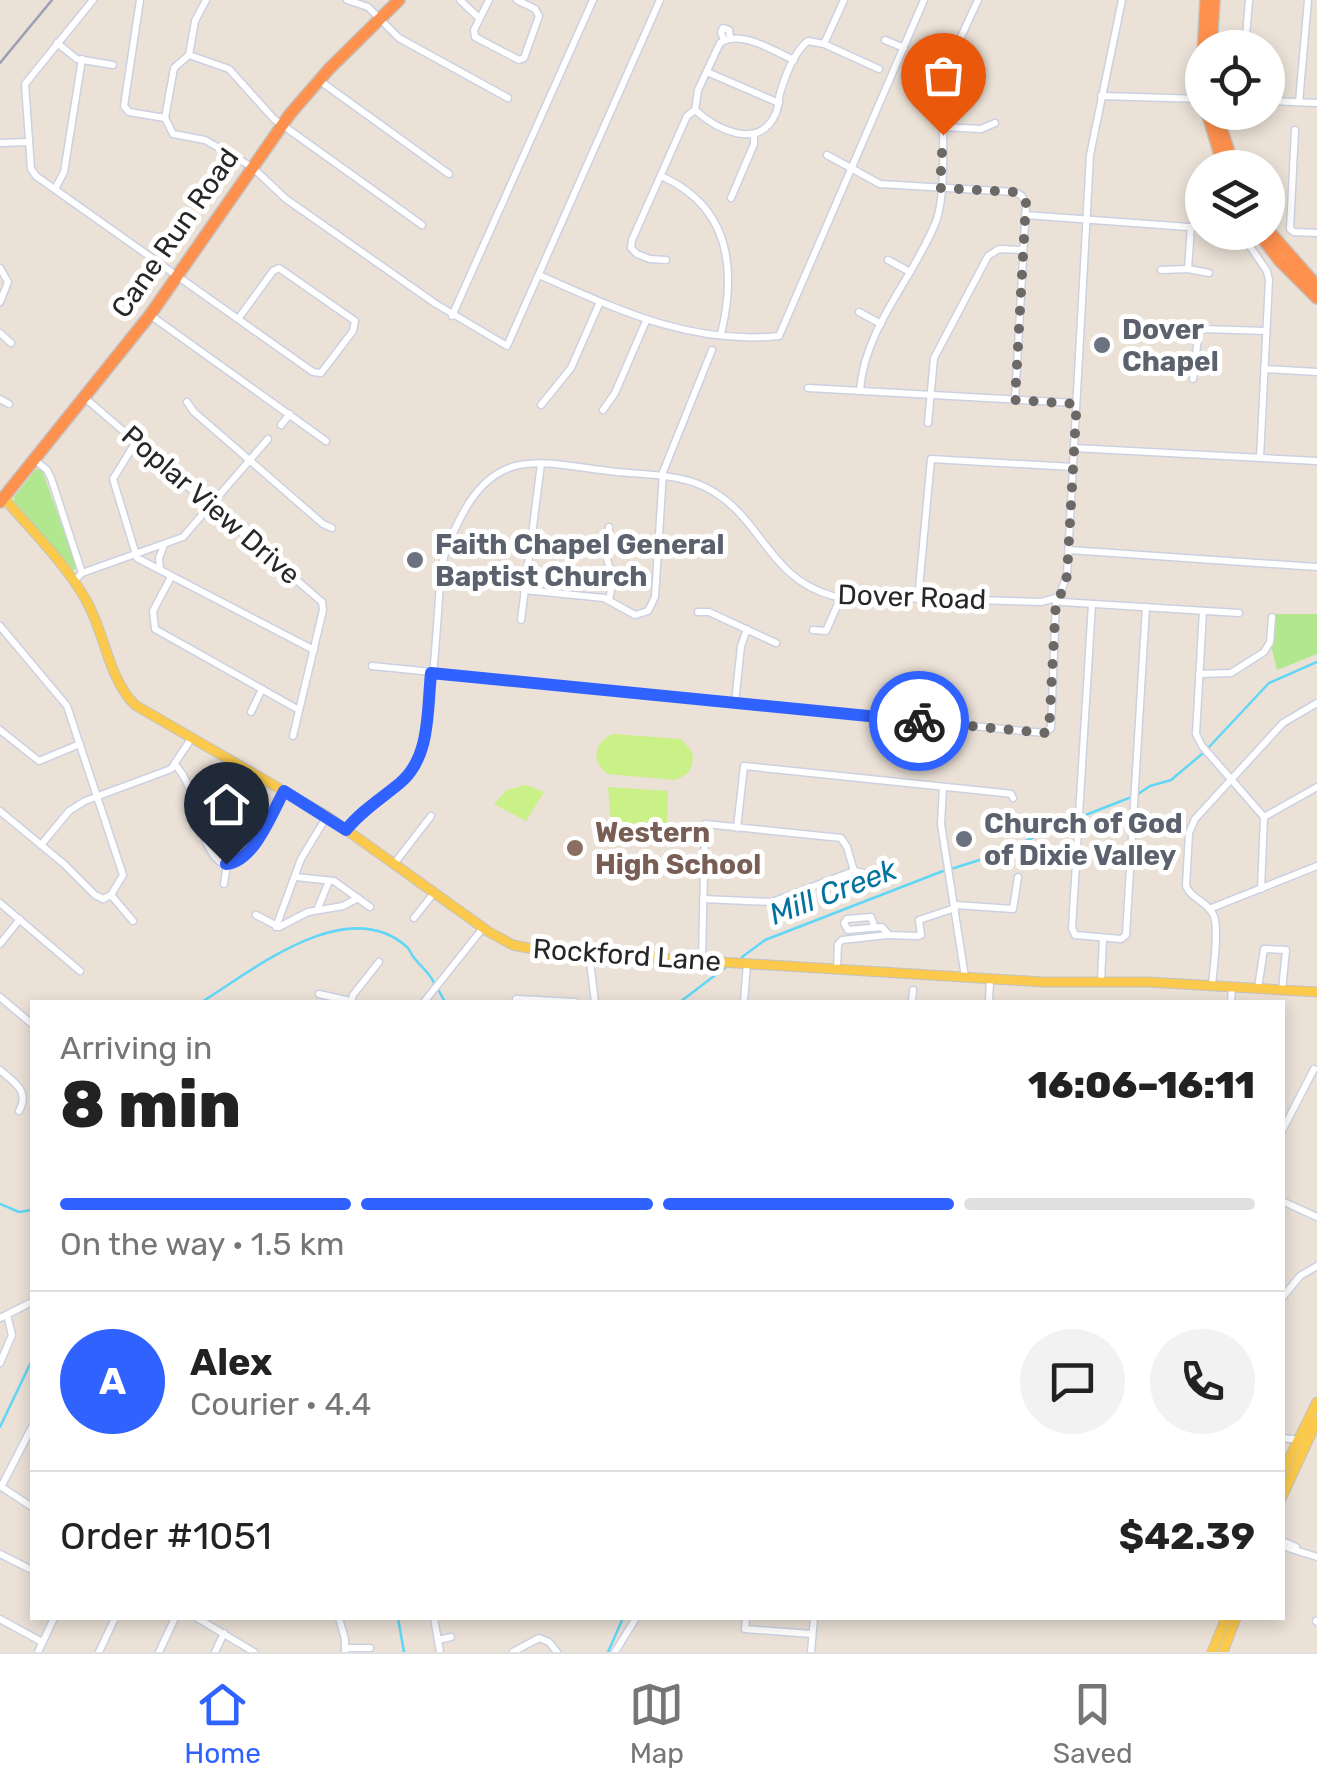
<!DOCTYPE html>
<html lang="en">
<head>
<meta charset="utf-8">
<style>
	:root { --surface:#fff; --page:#f2f2f2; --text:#222; --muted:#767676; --line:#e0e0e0; --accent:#3062ff }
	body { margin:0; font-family:Rubik,sans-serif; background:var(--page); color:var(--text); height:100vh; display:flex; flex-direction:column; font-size:38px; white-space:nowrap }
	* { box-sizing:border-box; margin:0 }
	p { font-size:32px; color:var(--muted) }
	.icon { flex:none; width:55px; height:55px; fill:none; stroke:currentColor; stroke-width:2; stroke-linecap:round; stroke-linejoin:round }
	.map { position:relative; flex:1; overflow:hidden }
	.sheet { position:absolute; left:30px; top:1000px; width:1255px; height:620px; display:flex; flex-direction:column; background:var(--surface); border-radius:0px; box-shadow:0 5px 15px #0003 }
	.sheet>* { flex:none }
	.fabs { position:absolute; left:1185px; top:30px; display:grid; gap:20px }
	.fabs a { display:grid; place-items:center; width:100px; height:100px; border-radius:50%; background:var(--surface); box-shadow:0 5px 15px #0003; font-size:50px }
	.pin { position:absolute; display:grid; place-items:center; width:85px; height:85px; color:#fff; margin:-102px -42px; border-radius:50% 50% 50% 0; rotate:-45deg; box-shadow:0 0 10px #0007 }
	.pin .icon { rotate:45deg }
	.courier { position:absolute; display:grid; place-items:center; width:100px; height:100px; margin:-50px; border:8px solid #3062ff; border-radius:50%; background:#fff; color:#222; box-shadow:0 2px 12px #0007 }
	.summary em { font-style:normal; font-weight:800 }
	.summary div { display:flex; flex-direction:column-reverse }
	.summary { display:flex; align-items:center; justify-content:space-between; height:170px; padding:0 30px }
	h1 { font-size:65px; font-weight:800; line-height:75px }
	.bar { display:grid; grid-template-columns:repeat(4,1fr); gap:15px 10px; align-content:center; height:120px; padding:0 30px }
	.bar i { height:12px; border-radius:8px; background:var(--line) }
	.bar .on { background:var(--accent) }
	.bar p { grid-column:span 4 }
	.line { display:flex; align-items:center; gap:25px; padding:0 30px; border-top:2px solid var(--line) }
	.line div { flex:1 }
	.round { display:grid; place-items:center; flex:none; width:105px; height:105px; border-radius:52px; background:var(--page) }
	.dock { display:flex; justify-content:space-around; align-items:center; height:140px; border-top:2px solid var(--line); background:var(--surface); font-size:28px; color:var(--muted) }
	.dock a { display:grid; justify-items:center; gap:5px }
	.dock .on { color:var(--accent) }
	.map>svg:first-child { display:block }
	.green { fill:#b1e78e }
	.pitch { fill:#caf088 }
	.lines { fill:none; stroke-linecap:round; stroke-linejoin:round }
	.stream { stroke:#60d7f7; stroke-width:2.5 }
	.minor-casing { stroke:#ccd1e2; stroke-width:9 }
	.major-casing { stroke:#c3c3c3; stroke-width:11 }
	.highway-casing { stroke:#c3c3c3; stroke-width:14 }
	.minor { stroke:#fff; stroke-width:6 }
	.major { stroke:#fbc94c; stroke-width:9 }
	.highway { stroke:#ff914e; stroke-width:11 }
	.rail { stroke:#9a9fb3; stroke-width:2.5 }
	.done { stroke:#6c6865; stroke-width:10; stroke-dasharray:0 18 }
	.route { stroke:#3062ff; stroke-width:12 }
	.worship-dot { fill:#6b7280; stroke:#fff; stroke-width:4 }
	.education-dot { fill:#8d6e63; stroke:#fff; stroke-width:4 }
	.labels { text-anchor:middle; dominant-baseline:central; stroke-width:10; stroke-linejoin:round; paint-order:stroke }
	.street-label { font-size:28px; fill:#272727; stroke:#fff }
	.worship-label { font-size:28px; font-weight:bold; fill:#5b616d; stroke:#fff; text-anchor:start }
	.education-label { font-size:28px; font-weight:bold; fill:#785e54; stroke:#fff; text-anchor:start }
	.water-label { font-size:30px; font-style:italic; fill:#03729f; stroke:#fff }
</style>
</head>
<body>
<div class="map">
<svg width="1317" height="1652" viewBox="0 0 1317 1652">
	<rect width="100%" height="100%" fill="#ebe1d7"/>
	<!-- green -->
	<g class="green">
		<polygon points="36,469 42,470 77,568 73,570 14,501 14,497"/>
		<polygon points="1274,614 1317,614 1317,654 1277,670 1271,645"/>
	</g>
	<!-- pitch -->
	<g class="pitch">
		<path d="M 613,734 L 681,739 L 692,752 C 695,767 689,775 675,780 L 608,774 C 590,762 594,742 613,734 Z"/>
		<polygon points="526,785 544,792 526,821 494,804 507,790"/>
		<path d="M 608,787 L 668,791 L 667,829 C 651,841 632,840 613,847 Z"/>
	</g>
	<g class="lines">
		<!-- stream -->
		<g class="stream">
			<polyline points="1209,747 1269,683 1317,662"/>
			<polyline points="1138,794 1150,786 1171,780 1202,754"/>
			<polyline points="1083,816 1129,798"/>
			<polyline points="951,869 989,857 1073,820"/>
			<polyline points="742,957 765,940 943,871"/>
			<polyline points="439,991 445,1002"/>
			<path d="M 202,1002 C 253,970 347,893 407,947 C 410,950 411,955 415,959 C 422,968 429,972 434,983"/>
			<polyline points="680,1002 726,967"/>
			<polyline points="0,1204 19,1212 32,1210"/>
			<polyline points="0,1427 32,1360"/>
			<polyline points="398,1618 404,1652"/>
			<polyline points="608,1652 623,1618"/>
		</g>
		<!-- minor casing -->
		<g class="minor-casing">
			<g id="minor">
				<polyline points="93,0 25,84 31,169 36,176 238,319"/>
				<polyline points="140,0 124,106 129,112 165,118"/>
				<polyline points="347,0 368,7 399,38 508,98"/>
				<polyline points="460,0 479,18"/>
				<polyline points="489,0 474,30 475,37 519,60 524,58 539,16 535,9 517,0"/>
				<polyline points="724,40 721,32 723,28 729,30 730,37"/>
				<polyline points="885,40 904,48"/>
				<polyline points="57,43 77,59 113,65"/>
				<polyline points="824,44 844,0"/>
				<polyline points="1245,48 1249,0"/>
				<polyline points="189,55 229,69 274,119 422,225"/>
				<polyline points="707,72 779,103"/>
				<polyline points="320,81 449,174"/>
				<polyline points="936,91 978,0"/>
				<polyline points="1101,96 1202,99"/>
				<polyline points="1268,101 1317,103"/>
				<polyline points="1299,102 1308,0"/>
				<path d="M 695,110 C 716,129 759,152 776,113 C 779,106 778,98 781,90 C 786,74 795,51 808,41 L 824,44 L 879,69"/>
				<path d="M 695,110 L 698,90 L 720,43 C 741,29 773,51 794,60"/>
				<polyline points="165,118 173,134 205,140 252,167 286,199 436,304 507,346 660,0"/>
				<polyline points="165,118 174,68 189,55 195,21 206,0"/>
				<polyline points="943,127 981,129 995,123"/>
				<polyline points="1295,130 1290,229 1294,232 1317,233"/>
				<polyline points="0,143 28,142"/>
				<polyline points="827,155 880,184 1015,192 1022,196 1026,205 1015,400"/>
				<path d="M 661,176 C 729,206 737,268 721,334"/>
				<polyline points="55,189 64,172 82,59"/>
				<polyline points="731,198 754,144 754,134"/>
				<polyline points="1025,215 1202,228"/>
				<polyline points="1240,232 1267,271 1269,280 1260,458"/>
				<polyline points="666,260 650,259 637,254 631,248 632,240 687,116 695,110"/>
				<polyline points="888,260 910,272"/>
				<polyline points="0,268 8,282 0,302"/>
				<polygon points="279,268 355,321 353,331 321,373 313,372 238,319 273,271"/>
				<polyline points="1188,269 1191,227"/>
				<polyline points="1161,270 1188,269 1209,273"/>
				<path d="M 539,275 C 619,310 690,345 779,336 L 924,0"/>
				<polyline points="859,312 881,324"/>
				<polyline points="150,315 326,441"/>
				<polyline points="452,316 593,0"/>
				<polyline points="0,333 11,343"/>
				<polyline points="1162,335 1172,328 1266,331"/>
				<polyline points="1264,369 1317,372"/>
				<polyline points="1193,379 1199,329"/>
				<polyline points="808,388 1076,403"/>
				<path d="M 860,391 C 864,329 912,280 935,224 C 947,197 943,125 941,94"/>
				<polyline points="85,398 322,602 323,610 293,736"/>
				<polyline points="0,399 9,404"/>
				<polyline points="187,402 194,412 323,524 332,528"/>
				<polyline points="541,405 571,368 600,302"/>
				<polyline points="603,410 615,393 646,321"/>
				<polyline points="928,423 934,358 988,256 999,249 1023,250"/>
				<polyline points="281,425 290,414"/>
				<polyline points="137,440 113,479 137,558 314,650"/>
				<polyline points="1074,448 1317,461"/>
				<polyline points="35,460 47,470 51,478 82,573"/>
				<polyline points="609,527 607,559 613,580 609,600"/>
				<polyline points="1069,550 1317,567"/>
				<polyline points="160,570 159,558 164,545"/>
				<polyline points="171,577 153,611 155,629 299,710"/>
				<polyline points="74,581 82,573 183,537 268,439"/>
				<polyline points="524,590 604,598 635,615 648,611 655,597 663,472 712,350"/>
				<polyline points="918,599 931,459 1073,467"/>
				<polyline points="1058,599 1062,602 1239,613"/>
				<polyline points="1092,604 1072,928 1075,935 1121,939 1126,935 1146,607"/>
				<polyline points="1203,611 1196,734 1202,746 1264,817 1261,889"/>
				<polyline points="698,612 709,612 776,643"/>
				<polyline points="521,620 541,464"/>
				<polyline points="0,626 67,706 123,875 111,895"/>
				<polyline points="813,630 826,631 841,597"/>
				<polyline points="372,666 1044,733 1051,728 1056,600"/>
				<polyline points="1199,674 1231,673 1264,652 1270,642 1272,617"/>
				<polyline points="735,703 741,646 747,629"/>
				<polyline points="251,712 262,689"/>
				<polyline points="0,730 39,761 80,744"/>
				<path d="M 175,765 C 200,789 196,848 223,864 C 253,866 272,813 284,791"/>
				<polyline points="943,787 941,824 965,977"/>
				<polyline points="0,811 64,864 95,895 103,899 111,895"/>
				<polyline points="1264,817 1317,787"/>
				<polyline points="737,828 744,766 1004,793 1011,794 1013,798"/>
				<path d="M 346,829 C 365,807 393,795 411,772 C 433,744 437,613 441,571 C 444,550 453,532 463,513 C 501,443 549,465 617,472 C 649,475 686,474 714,492 C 763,522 770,579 833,596 L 1041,602 L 1059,597 L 1067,575 L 1090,155 L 1122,0"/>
				<polyline points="41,845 69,811 85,801 171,769 191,739"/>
				<polyline points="394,864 431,816"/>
				<polyline points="296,877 334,881 370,907"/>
				<polyline points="224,884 227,864"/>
				<polyline points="111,895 133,921"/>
				<polyline points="703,899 772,902 854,871 884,877"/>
				<polyline points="0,903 80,971"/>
				<polyline points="955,905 1013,909 1018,877"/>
				<polyline points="318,908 329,881"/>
				<polyline points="1209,909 1317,866"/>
				<polyline points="256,915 279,927 308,912 343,906 358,898"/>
				<polyline points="414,918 434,893"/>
				<polyline points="276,927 301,859 327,816"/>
				<polyline points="875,928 871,917 847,919 844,923 848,930 882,927 889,935 917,936 921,935 919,920 955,908"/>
				<polyline points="0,944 20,919"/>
				<polyline points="589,954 595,1002"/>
				<polyline points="702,960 705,824 841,838 847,847 854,871"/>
				<polyline points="837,969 838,944 842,940 888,935"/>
				<polyline points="1101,982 1103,938"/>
				<path d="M 1212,986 C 1213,970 1220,926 1213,914 C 1207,901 1191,899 1186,886 L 1189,833 L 1195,819 L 1283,723 L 1317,703"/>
				<polyline points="1258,988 1264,949 1286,950 1282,990"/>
				<polyline points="319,994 350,1001"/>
				<polyline points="0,997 32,1024"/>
				<polyline points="516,999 575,1002"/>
				<polyline points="351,1002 353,995 379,962"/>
				<polyline points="424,1002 483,928"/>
				<polyline points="744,1002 747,963"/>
				<polyline points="912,1002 913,990"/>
				<polyline points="989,1002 990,979"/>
				<polyline points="1231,1002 1232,987"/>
				<path d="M 0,1070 C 15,1083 30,1091 19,1111"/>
				<polyline points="1282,1131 1314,1069"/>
				<polyline points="1282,1201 1317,1217"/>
				<polyline points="1282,1298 1300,1276 1317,1266"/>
				<polyline points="0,1318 32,1302"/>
				<polyline points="0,1363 12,1335 7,1315"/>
				<polyline points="1282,1438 1300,1440"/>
				<polyline points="0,1486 32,1507"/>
				<polyline points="1,1487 32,1427"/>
				<polyline points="1282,1541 1296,1547"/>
				<polyline points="1282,1546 1317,1557"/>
				<polyline points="0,1554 32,1570"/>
				<polyline points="197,1618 254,1652"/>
				<polyline points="339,1618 345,1639 345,1652"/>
				<polyline points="434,1618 440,1652"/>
				<polyline points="746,1618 745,1629 812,1634"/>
				<polyline points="0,1619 42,1642"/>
				<polyline points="1316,1621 1317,1622"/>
				<polyline points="438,1640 451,1637"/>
				<polyline points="345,1648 370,1648"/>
				<polyline points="38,1652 54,1618"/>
				<polyline points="99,1652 115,1618"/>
				<polyline points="159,1652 175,1618"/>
				<polyline points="215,1652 224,1633"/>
				<polyline points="513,1652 539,1638 549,1642 557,1652"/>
				<polyline points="615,1652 636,1618"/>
				<polyline points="811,1652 814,1618"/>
			</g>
		</g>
		<!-- major casing -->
		<g class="major-casing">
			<g id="major">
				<path d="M 4,498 C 32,531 65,563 86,600 C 105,633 108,678 135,705 L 327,816 L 489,932 L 513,945 L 544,951 L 1043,982 L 1148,982 L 1317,992"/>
				<polyline points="1282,1473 1317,1402"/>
				<polyline points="1282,1497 1317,1421"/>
				<polyline points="1212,1652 1226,1618"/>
				<polyline points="1223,1652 1236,1618"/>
			</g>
		</g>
		<!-- highway casing -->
		<g class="highway-casing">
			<g id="highway">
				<polyline points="1211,48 1214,0"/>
				<polyline points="1202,71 1206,0"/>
				<polyline points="1207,112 1224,168"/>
				<polyline points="1216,112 1234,168"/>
				<polyline points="1268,230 1317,286"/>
				<polyline points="1258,232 1279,260 1317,298"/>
				<polyline points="0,502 150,315 290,114 329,69 399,0"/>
			</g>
		</g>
		<!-- minor -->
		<use href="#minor" class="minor"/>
		<!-- major -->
		<use href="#major" class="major"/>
		<!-- highway -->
		<use href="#highway" class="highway"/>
		<!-- rail -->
		<polyline class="rail" points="0,63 52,0"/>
	</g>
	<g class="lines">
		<!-- done -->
		<polyline class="done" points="919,721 1044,733 1049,731 1056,600 1064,590 1067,575 1076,416 1076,404 1015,400 1026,202 1015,192 940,188 943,135"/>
		<!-- route -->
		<path class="route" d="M 226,864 C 254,862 272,813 284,791 L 346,830 C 361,811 382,798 400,783 C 431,757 427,710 431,673 L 919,721"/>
	</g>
	<!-- markers -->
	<g class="worship-dot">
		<circle cx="1102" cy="345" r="10"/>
		<circle cx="415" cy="560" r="10"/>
		<circle cx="964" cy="839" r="10"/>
	</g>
	<circle class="education-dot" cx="575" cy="848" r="10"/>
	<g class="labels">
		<!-- street labels -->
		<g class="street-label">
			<text transform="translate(175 233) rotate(-55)">Cane Run Road</text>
			<text transform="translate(211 505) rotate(41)">Poplar View Drive</text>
			<text transform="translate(912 597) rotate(2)">Dover Road</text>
			<text transform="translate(627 955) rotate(4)">Rockford Lane</text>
		</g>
		<!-- worship labels -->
		<g class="worship-label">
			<text x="1122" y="329">Dover<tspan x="1122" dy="32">Chapel</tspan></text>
			<text x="435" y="544">Faith Chapel General<tspan x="435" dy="32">Baptist Church</tspan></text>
			<text x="984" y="823">Church of God<tspan x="984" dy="32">of Dixie Valley</tspan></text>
		</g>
		<!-- education labels -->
		<g class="education-label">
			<text x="595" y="832">Western<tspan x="595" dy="32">High School</tspan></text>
		</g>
		<!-- water labels -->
		<g class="water-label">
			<text transform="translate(833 892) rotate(-21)">Mill Creek</text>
		</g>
	</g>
</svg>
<div class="fabs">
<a><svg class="icon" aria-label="locate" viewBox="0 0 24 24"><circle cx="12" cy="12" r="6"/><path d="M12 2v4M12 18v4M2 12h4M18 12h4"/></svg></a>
<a><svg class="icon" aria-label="layers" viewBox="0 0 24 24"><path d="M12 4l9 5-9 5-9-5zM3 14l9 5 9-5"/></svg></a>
</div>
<div class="pin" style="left:943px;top:135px;background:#ea580c"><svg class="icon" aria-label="bag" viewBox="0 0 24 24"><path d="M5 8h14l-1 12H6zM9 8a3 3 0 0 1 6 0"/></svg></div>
<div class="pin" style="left:226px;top:864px;background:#1f2937"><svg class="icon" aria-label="home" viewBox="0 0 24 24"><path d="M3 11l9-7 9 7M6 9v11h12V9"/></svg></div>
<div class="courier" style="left:919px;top:721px"><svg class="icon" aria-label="bike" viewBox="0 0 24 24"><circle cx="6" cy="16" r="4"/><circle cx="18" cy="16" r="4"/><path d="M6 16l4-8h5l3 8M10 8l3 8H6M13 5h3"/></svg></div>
<section class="sheet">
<div class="summary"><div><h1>8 min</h1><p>Arriving in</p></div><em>16:06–16:11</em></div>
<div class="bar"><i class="on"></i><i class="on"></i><i class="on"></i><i></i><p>On the way · 1.5 km</p></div>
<div class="line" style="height:180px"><b class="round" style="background:var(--accent);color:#fff">A</b><div><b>Alex</b><p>Courier · 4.4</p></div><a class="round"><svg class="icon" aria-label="chat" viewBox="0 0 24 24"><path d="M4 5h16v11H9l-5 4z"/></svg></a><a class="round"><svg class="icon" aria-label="phone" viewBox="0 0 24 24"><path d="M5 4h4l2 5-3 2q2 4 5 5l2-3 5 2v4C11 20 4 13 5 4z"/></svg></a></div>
<div class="line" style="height:130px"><div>Order #1051</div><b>$42.39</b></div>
</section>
</div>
<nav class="dock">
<a class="on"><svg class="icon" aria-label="home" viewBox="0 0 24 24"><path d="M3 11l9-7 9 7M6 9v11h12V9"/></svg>Home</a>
<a><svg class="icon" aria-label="map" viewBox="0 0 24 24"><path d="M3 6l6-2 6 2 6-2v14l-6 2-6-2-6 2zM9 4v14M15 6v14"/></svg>Map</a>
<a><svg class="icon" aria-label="saved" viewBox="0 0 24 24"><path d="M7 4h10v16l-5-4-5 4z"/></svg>Saved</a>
</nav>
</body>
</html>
